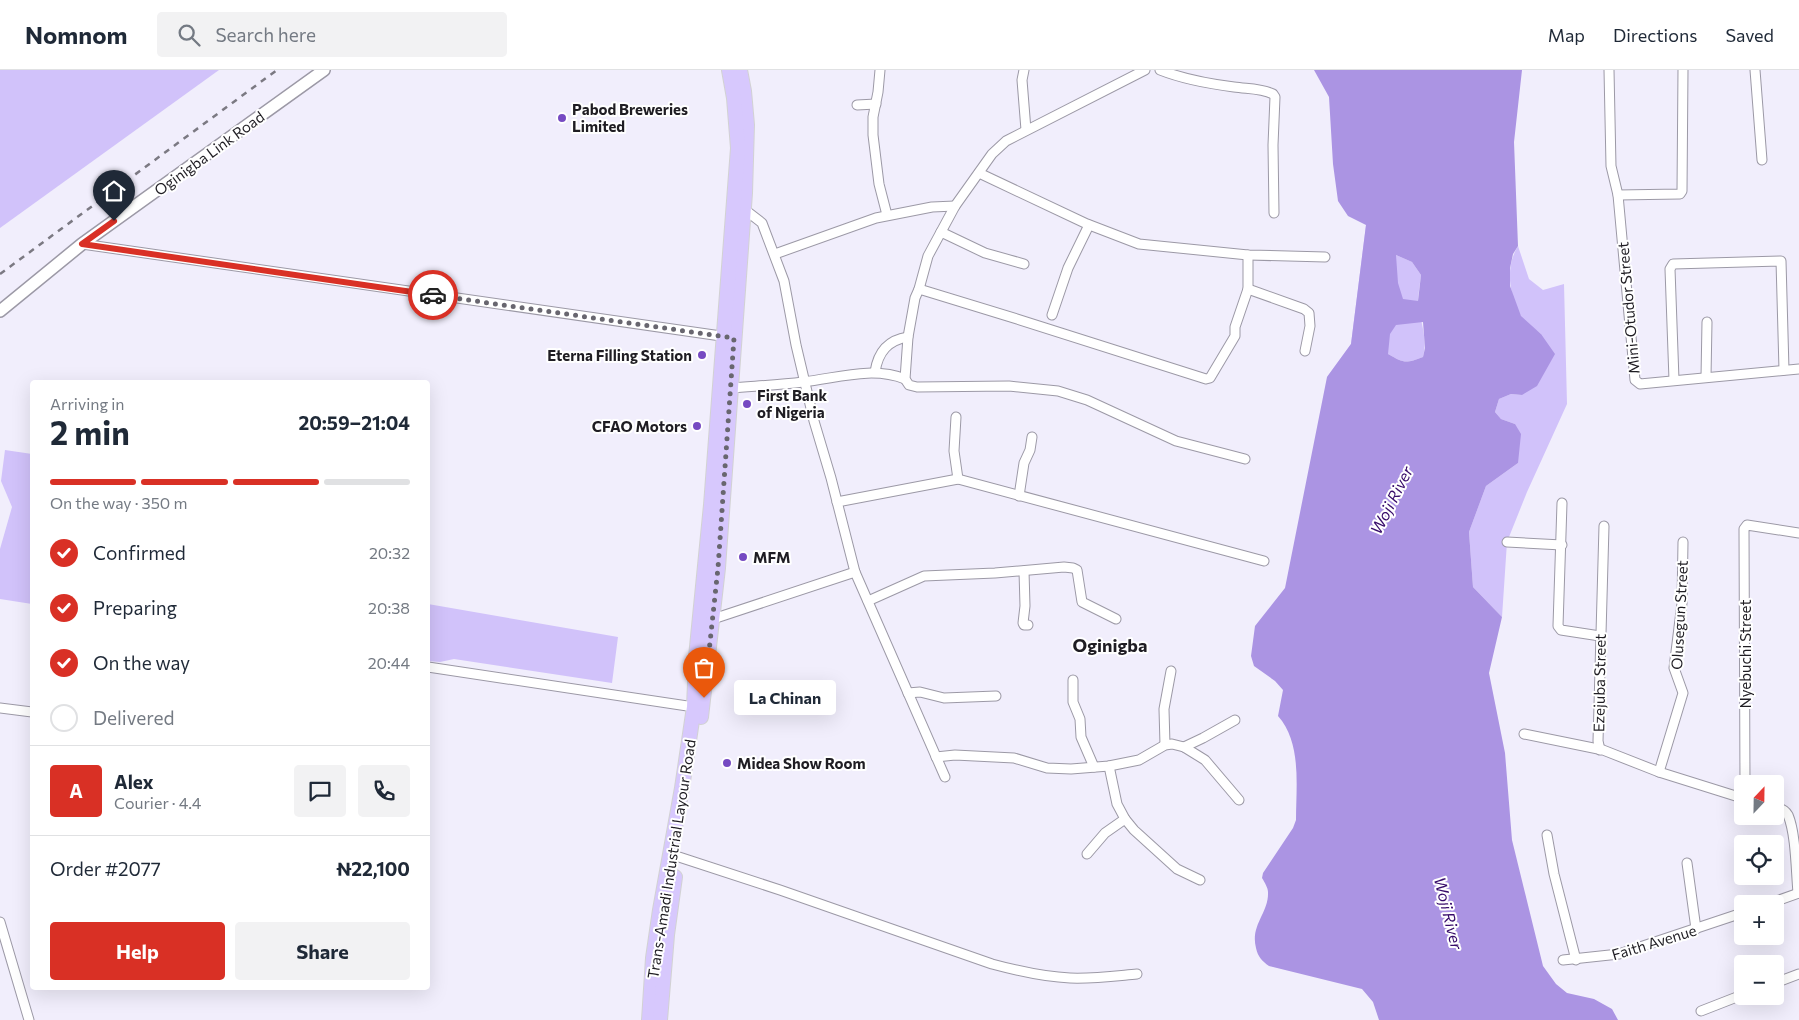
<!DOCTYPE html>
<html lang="en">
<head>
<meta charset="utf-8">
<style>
	:root { --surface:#fff; --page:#f2f2f3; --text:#1f2937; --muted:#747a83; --line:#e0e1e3; --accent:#d93025 }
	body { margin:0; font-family:Commissioner,sans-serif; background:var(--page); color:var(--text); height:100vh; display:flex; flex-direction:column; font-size:19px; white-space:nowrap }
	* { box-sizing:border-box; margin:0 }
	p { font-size:16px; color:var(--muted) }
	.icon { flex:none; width:28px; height:28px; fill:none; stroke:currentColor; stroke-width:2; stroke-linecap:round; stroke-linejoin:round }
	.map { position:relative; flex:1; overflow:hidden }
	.details { position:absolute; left:30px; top:310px; width:400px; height:610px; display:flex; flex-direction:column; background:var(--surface); border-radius:5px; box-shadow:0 5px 20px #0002 }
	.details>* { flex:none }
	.needle { width:32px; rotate:22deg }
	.controls { position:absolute; left:1734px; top:705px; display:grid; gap:10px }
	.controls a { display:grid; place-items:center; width:50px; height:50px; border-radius:5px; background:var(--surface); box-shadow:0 5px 20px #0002; font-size:25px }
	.pin { position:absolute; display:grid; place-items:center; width:42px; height:42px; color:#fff; margin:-51px -21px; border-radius:50% 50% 50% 0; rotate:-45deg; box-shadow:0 0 5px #0007 }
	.pin .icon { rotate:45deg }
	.courier { position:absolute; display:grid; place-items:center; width:50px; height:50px; margin:-25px; border:4px solid #d93025; border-radius:50%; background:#fff; color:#222; box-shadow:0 1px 6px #0007 }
	.bubble { position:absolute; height:35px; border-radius:5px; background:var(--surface); box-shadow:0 5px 20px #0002; font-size:16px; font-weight:700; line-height:35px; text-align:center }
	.head em { font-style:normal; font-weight:700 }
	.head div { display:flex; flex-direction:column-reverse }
	.head { display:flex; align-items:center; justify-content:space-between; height:85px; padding:0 20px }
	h1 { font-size:32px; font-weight:700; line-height:38px }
	.bar { display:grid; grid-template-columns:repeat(4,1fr); gap:8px 5px; align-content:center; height:60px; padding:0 20px }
	.bar i { height:6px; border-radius:4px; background:var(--line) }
	.bar .current { background:var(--accent) }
	.bar p { grid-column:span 4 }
	.line { display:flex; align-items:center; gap:12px; padding:0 20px; border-top:1px solid var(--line) }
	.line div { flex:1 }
	.round { display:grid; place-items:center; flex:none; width:52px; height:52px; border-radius:5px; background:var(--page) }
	ol { padding:0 20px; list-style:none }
	li { display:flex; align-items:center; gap:15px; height:55px }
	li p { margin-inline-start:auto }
	li .icon { padding:5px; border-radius:50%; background:var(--accent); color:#fff; stroke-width:4 }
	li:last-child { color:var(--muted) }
	li i { width:28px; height:28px; border:2px solid var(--line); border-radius:50% }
	.button { display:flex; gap:10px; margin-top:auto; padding:10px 20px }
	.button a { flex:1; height:58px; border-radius:5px; background:var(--accent); color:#fff; font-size:20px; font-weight:700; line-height:58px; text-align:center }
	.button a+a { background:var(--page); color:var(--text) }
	header { display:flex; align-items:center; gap:30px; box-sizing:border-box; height:70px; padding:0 25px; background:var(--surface); border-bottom:1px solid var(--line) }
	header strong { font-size:24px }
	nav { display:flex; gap:28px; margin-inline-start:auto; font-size:18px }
	.search { width:350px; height:45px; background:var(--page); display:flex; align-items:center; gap:12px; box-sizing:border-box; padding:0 18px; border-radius:5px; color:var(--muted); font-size:19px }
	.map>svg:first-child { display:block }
	.green { fill:#d1c2fa }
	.water { fill:#ab94e3; fill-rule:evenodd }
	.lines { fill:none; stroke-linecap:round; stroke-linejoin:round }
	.minor-casing { stroke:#9c99a6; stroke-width:11 }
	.tertiary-casing { stroke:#9c99a6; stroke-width:14 }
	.primary-casing { stroke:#d2d2d3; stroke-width:16 }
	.minor { stroke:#fff; stroke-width:9 }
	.tertiary { stroke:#fff; stroke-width:11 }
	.primary { stroke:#d7c8fd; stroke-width:14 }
	.rail { stroke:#7b7982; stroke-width:2.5; stroke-dasharray:6 6; stroke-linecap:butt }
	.done { stroke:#68666f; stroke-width:5; stroke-dasharray:0 9 }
	.route { stroke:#d93025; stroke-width:6 }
	.poi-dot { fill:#764ac2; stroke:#fff; stroke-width:2 }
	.labels { text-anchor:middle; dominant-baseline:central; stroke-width:4; stroke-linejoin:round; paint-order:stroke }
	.poi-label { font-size:15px; font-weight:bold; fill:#1f1d23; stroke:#fff; text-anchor:start }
	.street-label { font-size:15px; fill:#1f1d23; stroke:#fff }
	.water-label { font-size:16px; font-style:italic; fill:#370c6a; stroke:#fff }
	.quarter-label { font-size:18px; font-weight:bold; fill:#1f1d23; stroke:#fff }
</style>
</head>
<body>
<header>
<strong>Nomnom</strong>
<div class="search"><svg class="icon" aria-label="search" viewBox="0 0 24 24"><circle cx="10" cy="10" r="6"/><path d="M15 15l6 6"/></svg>Search here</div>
<nav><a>Map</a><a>Directions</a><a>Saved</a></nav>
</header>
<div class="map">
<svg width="1799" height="950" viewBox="0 0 1799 950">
	<rect width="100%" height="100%" fill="#f1eefc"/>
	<!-- green -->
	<g class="green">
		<polygon points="0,0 219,0 0,158"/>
		<path d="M 1366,155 L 1396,185 L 1412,192 L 1421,205 C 1420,214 1418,224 1418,233 C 1420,251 1428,268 1423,287 C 1405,294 1404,293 1388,284 L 1327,307 L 1351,274 Z"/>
		<path d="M 1518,176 L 1529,209 L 1543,220 L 1564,214 L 1567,334 L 1527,422 L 1507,472 L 1502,547 L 1473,517 L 1469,462 L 1486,416 L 1518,393 L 1515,354 L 1501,349 L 1495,342 L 1499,329 L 1511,324 L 1522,325 L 1541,264 C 1535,259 1524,252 1520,245 C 1509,224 1505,197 1518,176 Z"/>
		<polygon points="5,380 32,384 32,534 0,529 0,479 12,437 1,411"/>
		<polygon points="428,534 618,567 612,613 454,589 440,592 428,591"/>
	</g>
	<!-- water -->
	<path class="water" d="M 1314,0 L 1522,0 L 1514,72 L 1518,176 L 1513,184 L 1510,198 L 1510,216 L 1521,246 L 1541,264 L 1555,284 L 1537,316 L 1522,325 L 1511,324 L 1499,329 L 1495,342 L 1501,349 L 1515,354 L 1521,364 L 1518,393 L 1486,416 L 1469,462 L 1473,517 L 1502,547 L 1489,603 L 1505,683 L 1512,770 L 1543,896 L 1556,914 L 1567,923 L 1594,929 L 1612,939 L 1618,950 L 1379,950 L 1373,932 L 1362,919 L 1269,896 C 1262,891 1258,887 1256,878 C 1250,855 1269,843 1268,822 C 1268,818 1265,813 1262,808 L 1263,803 L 1293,758 L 1296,750 C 1296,716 1302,673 1278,646 L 1283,620 L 1275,611 L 1254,596 L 1251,586 L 1255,556 L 1285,518 L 1327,307 L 1351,274 L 1366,155 L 1348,146 L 1338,131 L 1333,94 L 1329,27 ZM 1396,185 L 1412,192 L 1421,205 L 1418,231 L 1403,229 L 1398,213 ZM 1423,252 L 1425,278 L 1423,287 C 1405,294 1404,293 1388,284 L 1390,264 L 1396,255 Z"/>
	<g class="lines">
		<!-- minor casing -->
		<g class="minor-casing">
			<g id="minor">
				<polyline points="880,0 878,22 873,47 873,65 879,114 887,145"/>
				<polyline points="1024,0 1022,10 1026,60"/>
				<polyline points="1145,0 1006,71 992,84 955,136 928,186 919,219 915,228 908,267 905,309 909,315 917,317 1009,316 1058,321 1087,330 1176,371 1245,389"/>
				<path d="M 1160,0 C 1183,9 1210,14 1234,17 C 1248,19 1261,18 1273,24 L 1275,27 L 1273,75 L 1274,143"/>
				<polyline points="1609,0 1611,96 1618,125 1635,310 1640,314 1799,299"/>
				<polyline points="1755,0 1762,90"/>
				<polyline points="857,35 876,34"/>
				<polyline points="979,103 1087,154 1139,174 1248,185 1325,187"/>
				<polyline points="1618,125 1680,124 1682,121 1683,0"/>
				<polyline points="744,139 762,153 784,211 796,275 814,351 831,408 855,502 945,707"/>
				<polyline points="941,162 985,183 1024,194"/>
				<polyline points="82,174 728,267"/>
				<polyline points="775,184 876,148 932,137 955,136"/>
				<polyline points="919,219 1017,249 1206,309 1210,308 1235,266 1235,257 1248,219 1248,185"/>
				<polyline points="1248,219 1304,239 1309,243 1310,256 1305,281"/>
				<polyline points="1052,245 1068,198 1089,155"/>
				<path d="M 875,302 C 878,282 888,270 908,267"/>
				<polyline points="1706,307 1707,252"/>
				<polyline points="1674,310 1670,199 1673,194 1781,191 1784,300"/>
				<path d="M 731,318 C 755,316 779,315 803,312 C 838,308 872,296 905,309"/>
				<polyline points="956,347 954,381 958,409"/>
				<polyline points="1019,426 1024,393 1030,380 1032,367"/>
				<polyline points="837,432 958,409 1264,491"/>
				<polyline points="1562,433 1558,556 1561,560 1600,566"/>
				<polyline points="1507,472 1562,475"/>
				<polyline points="1024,501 1025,536 1023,553 1024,555 1028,555"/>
				<polyline points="868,531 924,506 995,503 1064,497 1073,498 1077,500 1082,532 1116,549"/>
				<polyline points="713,549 855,502"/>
				<polyline points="428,597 694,637"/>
				<polyline points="1073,610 1073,632 1080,649 1081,667 1094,697"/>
				<polyline points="908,623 920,622 944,628 996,626"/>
				<polyline points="0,638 32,642"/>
				<polyline points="1524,664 1603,680 1659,702 1742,728"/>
				<polyline points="1165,675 1164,639 1171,601"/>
				<polyline points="1184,677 1203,668 1235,650"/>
				<polyline points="1600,680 1598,671 1604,456"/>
				<polyline points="936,687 955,685 1014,688 1047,698 1071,699 1109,696 1139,690 1165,675 1172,674 1184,677 1205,690 1239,730"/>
				<polyline points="1109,696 1117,734 1125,749 1134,760 1177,799 1200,810"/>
				<polyline points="1659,702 1683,623 1674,598 1682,533 1683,472"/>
				<polyline points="1745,714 1744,459 1747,455 1799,463"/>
				<path d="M 1775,737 C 1780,738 1785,740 1788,745 C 1796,764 1796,801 1798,823"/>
				<polyline points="1547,765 1554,804 1576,890"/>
				<polyline points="1087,784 1105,763 1125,749"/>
				<path d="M 679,787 L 780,820 L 992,894 C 1018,901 1043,907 1070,908 C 1092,909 1115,906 1137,904"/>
				<polyline points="1687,793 1696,859"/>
				<polyline points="1768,834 1799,823"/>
				<polyline points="0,852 29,950"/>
				<polyline points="1563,890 1619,884 1742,843"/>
				<polyline points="1775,913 1799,904"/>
				<polyline points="1701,941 1742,925"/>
			</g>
		</g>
		<!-- tertiary casing -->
		<g class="tertiary-casing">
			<polyline id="tertiary" points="0,241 82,174 324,0"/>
		</g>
		<!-- primary casing -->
		<g class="primary-casing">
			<g id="primary">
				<polyline points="701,647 718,498 745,123 747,55 744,21 740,0"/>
				<polyline points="649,950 653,888 660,840 682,718 694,637 696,587 711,435 738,78 734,28 729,0"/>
				<polyline points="660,950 667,865 675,807"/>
			</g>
		</g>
		<!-- minor -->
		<use href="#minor" class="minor"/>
		<!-- tertiary -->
		<use href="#tertiary" class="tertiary"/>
		<!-- primary -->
		<use href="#primary" class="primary"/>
		<!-- rail -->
		<polyline class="rail" points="0,204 277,0"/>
	</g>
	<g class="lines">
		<!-- done -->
		<polyline class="done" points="433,225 734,268 718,498 704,628"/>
		<!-- route -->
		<polyline class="route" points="114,151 82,174 433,225"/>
	</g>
	<!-- markers -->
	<g class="poi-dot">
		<circle cx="562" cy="48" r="5"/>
		<circle cx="702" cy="285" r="5"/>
		<circle cx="747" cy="334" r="5"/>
		<circle cx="697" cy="356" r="5"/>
		<circle cx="743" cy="487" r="5"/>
		<circle cx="727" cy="693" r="5"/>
	</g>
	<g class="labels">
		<!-- poi labels -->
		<g class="poi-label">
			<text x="572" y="39">Pabod Breweries<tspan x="572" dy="17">Limited</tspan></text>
			<text x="692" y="285" text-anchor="end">Eterna Filling Station</text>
			<text x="757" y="325">First Bank<tspan x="757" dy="17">of Nigeria</tspan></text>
			<text x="687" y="356" text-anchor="end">CFAO Motors</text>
			<text x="753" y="487">MFM</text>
			<text x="737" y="693">Midea Show Room</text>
		</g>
		<!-- street labels -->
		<g class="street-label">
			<text transform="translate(209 83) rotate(-36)">Oginigba Link Road</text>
			<text transform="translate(1628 238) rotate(-95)">Mini-Otudor Street</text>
			<text transform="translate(1679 545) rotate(-87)">Olusegun Street</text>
			<text transform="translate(1745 584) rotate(-90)">Nyebuchi Street</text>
			<text transform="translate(1599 613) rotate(-89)">Ezejuba Street</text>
			<text transform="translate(671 789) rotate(-81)">Trans-Amadi Industrial Layour Road</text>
			<text transform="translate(1654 872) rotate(-17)">Faith Avenue</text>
		</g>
		<!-- water labels -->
		<g class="water-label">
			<text transform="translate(1391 430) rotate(-63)">Woji River</text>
			<text transform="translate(1449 843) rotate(76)">Woji River</text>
		</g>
		<!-- quarter labels -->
		<g class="quarter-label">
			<text x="1110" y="575">Oginigba</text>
		</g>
	</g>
</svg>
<div class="controls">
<a><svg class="needle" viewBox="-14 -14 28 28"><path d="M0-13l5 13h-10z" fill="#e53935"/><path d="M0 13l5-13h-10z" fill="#747a83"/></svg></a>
<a><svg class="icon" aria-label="locate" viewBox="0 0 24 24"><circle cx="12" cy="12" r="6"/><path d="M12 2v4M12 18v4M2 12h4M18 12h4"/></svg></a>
<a>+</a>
<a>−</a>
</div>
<div class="pin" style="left:704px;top:628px;background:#ea580c"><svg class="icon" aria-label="bag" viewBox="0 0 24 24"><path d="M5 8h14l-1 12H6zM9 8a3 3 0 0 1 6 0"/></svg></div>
<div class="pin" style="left:114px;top:151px;background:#1f2937"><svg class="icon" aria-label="home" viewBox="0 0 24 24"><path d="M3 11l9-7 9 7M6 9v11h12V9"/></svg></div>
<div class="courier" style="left:433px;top:225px"><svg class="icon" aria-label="car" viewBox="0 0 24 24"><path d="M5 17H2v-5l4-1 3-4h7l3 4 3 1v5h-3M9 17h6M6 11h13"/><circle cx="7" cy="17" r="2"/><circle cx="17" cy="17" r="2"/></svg></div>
<div class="bubble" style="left:734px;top:610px;width:102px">La Chinan</div>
<section class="details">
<div class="head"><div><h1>2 min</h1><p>Arriving in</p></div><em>20:59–21:04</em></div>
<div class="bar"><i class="current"></i><i class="current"></i><i class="current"></i><i></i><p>On the way · 350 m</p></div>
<ol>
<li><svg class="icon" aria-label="check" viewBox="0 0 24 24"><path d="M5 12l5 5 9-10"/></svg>Confirmed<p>20:32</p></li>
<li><svg class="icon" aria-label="check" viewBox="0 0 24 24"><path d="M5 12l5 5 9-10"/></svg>Preparing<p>20:38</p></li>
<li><svg class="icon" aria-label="check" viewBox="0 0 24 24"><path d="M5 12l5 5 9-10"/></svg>On the way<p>20:44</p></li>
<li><i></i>Delivered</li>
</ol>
<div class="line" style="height:90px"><b class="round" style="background:var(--accent);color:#fff">A</b><div><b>Alex</b><p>Courier · 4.4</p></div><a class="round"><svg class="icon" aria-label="chat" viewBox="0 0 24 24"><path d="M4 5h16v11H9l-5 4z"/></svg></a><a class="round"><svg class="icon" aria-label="phone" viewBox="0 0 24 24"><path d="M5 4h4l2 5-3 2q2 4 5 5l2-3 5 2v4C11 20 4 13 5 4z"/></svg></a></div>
<div class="line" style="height:65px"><div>Order #2077</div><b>₦22,100</b></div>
<div class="button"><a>Help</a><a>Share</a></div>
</section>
</div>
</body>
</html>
